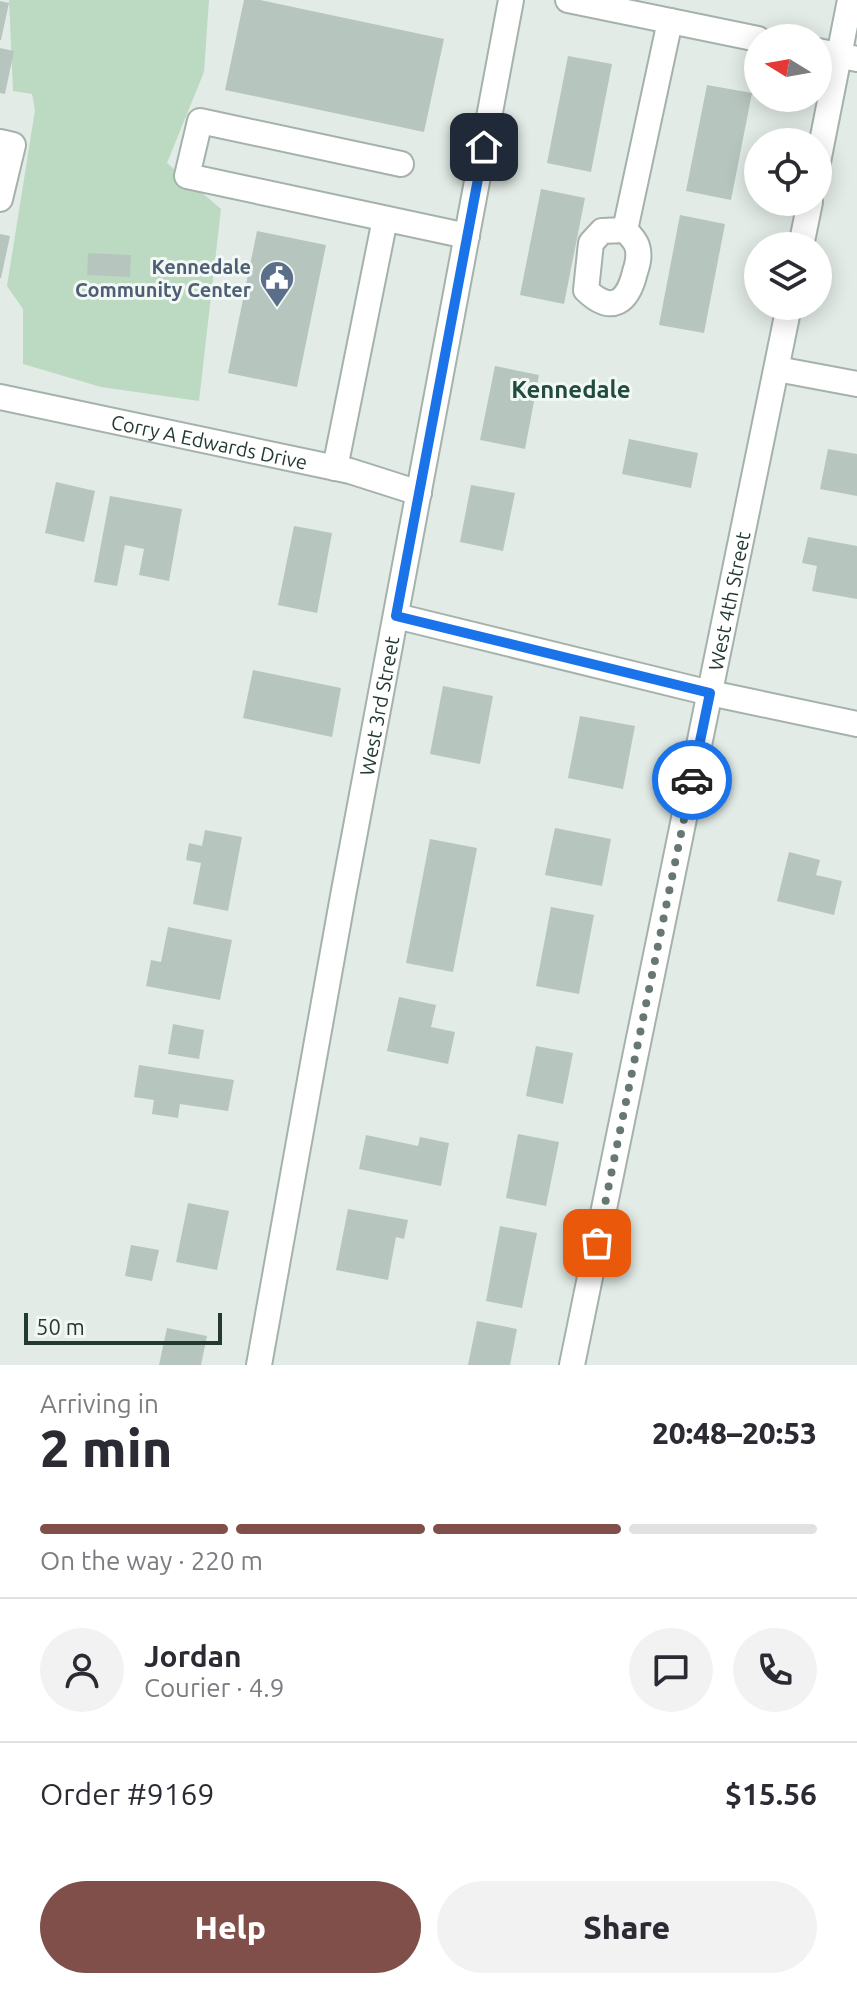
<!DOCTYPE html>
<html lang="en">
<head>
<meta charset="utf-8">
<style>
	:root { --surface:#fff; --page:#f2f2f3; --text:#2b2b33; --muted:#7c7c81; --line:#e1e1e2; --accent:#804f49 }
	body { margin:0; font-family:Ubuntu,sans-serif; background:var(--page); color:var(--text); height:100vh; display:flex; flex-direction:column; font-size:30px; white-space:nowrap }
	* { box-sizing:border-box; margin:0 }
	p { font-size:26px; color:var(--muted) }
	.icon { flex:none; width:44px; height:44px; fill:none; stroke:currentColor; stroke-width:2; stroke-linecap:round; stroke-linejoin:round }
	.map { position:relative; height:1365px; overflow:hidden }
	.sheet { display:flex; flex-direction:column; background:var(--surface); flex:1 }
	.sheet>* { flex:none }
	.needle { width:52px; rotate:281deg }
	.controls { position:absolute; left:744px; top:24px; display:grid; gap:16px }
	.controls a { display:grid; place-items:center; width:88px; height:88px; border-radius:50%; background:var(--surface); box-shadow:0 4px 20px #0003; font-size:40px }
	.scale { position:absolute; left:24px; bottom:20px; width:198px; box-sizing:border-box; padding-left:8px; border:4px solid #233a32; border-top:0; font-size:22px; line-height:28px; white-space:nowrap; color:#233a32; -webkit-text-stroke:6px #f2f8f4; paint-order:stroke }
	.pin { position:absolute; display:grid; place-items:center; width:68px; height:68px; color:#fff; margin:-34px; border-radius:16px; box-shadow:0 4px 12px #0006 }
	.courier { position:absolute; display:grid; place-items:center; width:80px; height:80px; margin:-40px; border:6px solid #1a73e8; border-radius:50%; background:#fff; color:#222; box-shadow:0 2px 10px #0007 }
	.overview em { font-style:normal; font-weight:800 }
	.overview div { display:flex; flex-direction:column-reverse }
	.overview { display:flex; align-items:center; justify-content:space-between; height:136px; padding:0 40px }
	h1 { font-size:52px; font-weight:800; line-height:60px }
	.bar { display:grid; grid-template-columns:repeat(4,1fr); gap:12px 8px; align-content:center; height:96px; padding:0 40px }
	.bar i { height:10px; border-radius:6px; background:var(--line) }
	.bar .on { background:var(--accent) }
	.bar p { grid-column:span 4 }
	.line { display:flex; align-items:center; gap:20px; padding:0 40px; border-top:2px solid var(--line) }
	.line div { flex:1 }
	.round { display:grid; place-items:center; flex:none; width:84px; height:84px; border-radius:42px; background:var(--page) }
	.action { display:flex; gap:16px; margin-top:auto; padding:16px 40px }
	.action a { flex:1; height:92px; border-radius:48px; background:var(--accent); color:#fff; font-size:32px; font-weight:800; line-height:92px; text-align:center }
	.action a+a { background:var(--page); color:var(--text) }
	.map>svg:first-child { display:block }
	.green { fill:#bcdac2 }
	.building { fill:#b7c5bf }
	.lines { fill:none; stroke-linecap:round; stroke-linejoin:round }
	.minor-casing { stroke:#a5b2ac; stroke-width:28 }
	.minor { stroke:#fff; stroke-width:24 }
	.done { stroke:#667871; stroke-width:8; stroke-dasharray:0 14.4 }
	.route { stroke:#1a73e8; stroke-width:10 }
	.labels { text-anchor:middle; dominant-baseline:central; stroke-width:6; stroke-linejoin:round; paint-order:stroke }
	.service-label { font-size:20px; font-weight:bold; fill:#4e5e75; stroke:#f2f8f4; text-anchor:end }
	.street-label { font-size:20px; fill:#233a32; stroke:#f2f8f4 }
	.quarter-label { font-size:24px; font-weight:bold; fill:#214b3e; stroke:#f2f8f4 }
</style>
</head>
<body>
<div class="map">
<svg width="857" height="1365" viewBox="0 0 857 1365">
	<rect width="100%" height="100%" fill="#e2ebe6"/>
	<!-- green -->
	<polygon class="green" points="9,0 209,0 204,72 167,163 221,209 199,401 101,387 23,364 23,309 7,286 35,110 32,94 13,91"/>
	<!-- building -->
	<g class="building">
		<polygon points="244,0 260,0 444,39 424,132 225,90"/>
		<polygon points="0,1 9,3 1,40 0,40"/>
		<polygon points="0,48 14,51 5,94 0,93"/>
		<polygon points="568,56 612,64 591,172 547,163"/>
		<polygon points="707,85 752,93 731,200 686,191"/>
		<polygon points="541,189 585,198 564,304 520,295"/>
		<polygon points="680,215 725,224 704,333 659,325"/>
		<polygon points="257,231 326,245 297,387 228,373"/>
		<polygon points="0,234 10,236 1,278 0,278"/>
		<polygon points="88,253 131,255 130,277 87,275"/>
		<polygon points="495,366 539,375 525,449 480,440"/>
		<polygon points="629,439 698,453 691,488 622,474"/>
		<polygon points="828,449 857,454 857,496 820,489"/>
		<polygon points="56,482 95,491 84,542 45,533"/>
		<polygon points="471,485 515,493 503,551 460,542"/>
		<polygon points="110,496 182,509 169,581 139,575 144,549 125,545 117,586 94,582"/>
		<polygon points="294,526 332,533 317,613 278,605"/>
		<polygon points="808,537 857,546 857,599 812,591 817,566 802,563"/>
		<polygon points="253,670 341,688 332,737 243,718"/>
		<polygon points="443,686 493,696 480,764 430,754"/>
		<polygon points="580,716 635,726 623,789 568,778"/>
		<polygon points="555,828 611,839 602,886 545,875"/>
		<polygon points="205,830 242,837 228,911 193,904 201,863 186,860 189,843 202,846"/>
		<polygon points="430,839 477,848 453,972 406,963"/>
		<polygon points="789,852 820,860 816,875 842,881 834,915 777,901"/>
		<polygon points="551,907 594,915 579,994 536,986"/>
		<polygon points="168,927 232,940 220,1000 146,986 151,960 161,962"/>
		<polygon points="399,997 436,1005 431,1027 455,1032 448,1064 387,1051"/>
		<polygon points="173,1024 204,1030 199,1059 168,1054"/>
		<polygon points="536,1046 573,1053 563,1104 526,1096"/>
		<polygon points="139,1065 234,1080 228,1111 180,1104 178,1118 152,1114 154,1100 134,1097"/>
		<polygon points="518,1134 559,1142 546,1206 506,1198"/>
		<polygon points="366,1135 418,1146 420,1137 449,1143 441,1186 359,1169"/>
		<polygon points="188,1203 229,1211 217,1270 176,1262"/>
		<polygon points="348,1209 408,1220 404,1239 396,1237 388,1280 336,1270"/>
		<polygon points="500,1226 537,1233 522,1308 486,1301"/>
		<polygon points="131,1245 159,1250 152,1281 125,1276"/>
		<polygon points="477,1321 517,1329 510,1365 468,1365"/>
		<polygon points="167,1328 207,1336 201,1365 159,1365"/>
	</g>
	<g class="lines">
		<!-- minor casing -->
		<g class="minor-casing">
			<g id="minor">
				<polyline points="568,0 758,39"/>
				<polyline points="818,51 857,59"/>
				<polyline points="0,142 13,145 0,199"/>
				<polyline points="818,162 850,0"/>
				<polyline points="401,164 200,121 187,176 467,236"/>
				<path d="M 625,230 L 602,231 L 591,243 L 586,290 C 612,315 628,302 635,272 C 638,263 640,255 637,246 C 635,240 630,235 625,230 L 670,21"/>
				<polyline points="801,246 810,202"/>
				<polyline points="777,369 857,384"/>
				<path id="s1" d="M 0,397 L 350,471 L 419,493"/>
				<polyline points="335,468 385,219"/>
				<polyline points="396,616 710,693 857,724"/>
				<path id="s2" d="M 259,1365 L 343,896 L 511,0"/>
				<path id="s3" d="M 572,1365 L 789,306"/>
			</g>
		</g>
		<!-- minor -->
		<use href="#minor" class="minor"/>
	</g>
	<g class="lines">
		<!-- done -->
		<polyline class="done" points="597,1243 692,780"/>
		<!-- route -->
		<polyline class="route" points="484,147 396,616 710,693 692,780"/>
	</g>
	<!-- icons -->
	<defs>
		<g id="civic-pin" transform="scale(1.8)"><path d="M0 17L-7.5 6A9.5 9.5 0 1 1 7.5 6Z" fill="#5c6f8a" stroke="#f2f8f4"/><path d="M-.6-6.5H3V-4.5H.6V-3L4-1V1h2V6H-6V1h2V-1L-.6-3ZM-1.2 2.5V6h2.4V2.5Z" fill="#fff"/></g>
	</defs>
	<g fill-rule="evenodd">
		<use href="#civic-pin" x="277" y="278"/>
	</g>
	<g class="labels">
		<!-- service labels -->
		<g class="service-label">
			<text x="251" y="266">Kennedale<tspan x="251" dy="23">Community Center</tspan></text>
		</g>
		<!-- street labels -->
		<g class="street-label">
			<text stroke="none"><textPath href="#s1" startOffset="214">Corry A Edwards Drive</textPath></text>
			<text stroke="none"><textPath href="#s3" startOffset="780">West 4th Street</textPath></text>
			<text stroke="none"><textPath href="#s2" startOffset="670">West 3rd Street</textPath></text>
		</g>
		<!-- quarter labels -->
		<g class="quarter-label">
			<text x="571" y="389">Kennedale</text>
		</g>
	</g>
</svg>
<div class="controls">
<a><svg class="needle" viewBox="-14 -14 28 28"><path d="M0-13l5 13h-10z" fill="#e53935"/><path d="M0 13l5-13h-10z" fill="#7c7c81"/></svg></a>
<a><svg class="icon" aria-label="locate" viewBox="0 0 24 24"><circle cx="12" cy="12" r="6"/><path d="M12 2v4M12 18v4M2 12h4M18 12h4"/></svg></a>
<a><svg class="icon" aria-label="layers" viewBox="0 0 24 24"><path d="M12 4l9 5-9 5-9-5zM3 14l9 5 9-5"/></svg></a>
</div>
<div class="scale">50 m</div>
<div class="pin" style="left:597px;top:1243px;background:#ea580c"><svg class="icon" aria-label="bag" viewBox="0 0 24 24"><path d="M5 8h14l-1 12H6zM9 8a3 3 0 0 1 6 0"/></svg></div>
<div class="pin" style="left:484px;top:147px;background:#1f2937"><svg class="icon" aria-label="home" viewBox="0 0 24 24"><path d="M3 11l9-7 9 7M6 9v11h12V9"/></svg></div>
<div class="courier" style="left:692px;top:780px"><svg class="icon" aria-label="car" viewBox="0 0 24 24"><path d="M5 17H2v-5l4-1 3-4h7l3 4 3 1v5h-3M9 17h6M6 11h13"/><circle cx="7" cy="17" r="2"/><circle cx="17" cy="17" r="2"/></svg></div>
</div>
<section class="sheet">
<div class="overview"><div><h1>2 min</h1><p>Arriving in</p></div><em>20:48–20:53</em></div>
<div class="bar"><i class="on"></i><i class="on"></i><i class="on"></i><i></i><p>On the way · 220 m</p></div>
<div class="line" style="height:144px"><a class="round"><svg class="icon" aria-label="person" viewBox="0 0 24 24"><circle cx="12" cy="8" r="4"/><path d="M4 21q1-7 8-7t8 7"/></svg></a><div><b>Jordan</b><p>Courier · 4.9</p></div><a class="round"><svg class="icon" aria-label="chat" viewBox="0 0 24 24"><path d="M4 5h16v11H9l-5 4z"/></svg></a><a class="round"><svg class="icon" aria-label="phone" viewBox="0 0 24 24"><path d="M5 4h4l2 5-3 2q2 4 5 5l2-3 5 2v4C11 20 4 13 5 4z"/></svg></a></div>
<div class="line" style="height:104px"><div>Order #9169</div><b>$15.56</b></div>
<div class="action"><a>Help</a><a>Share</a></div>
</section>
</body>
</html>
